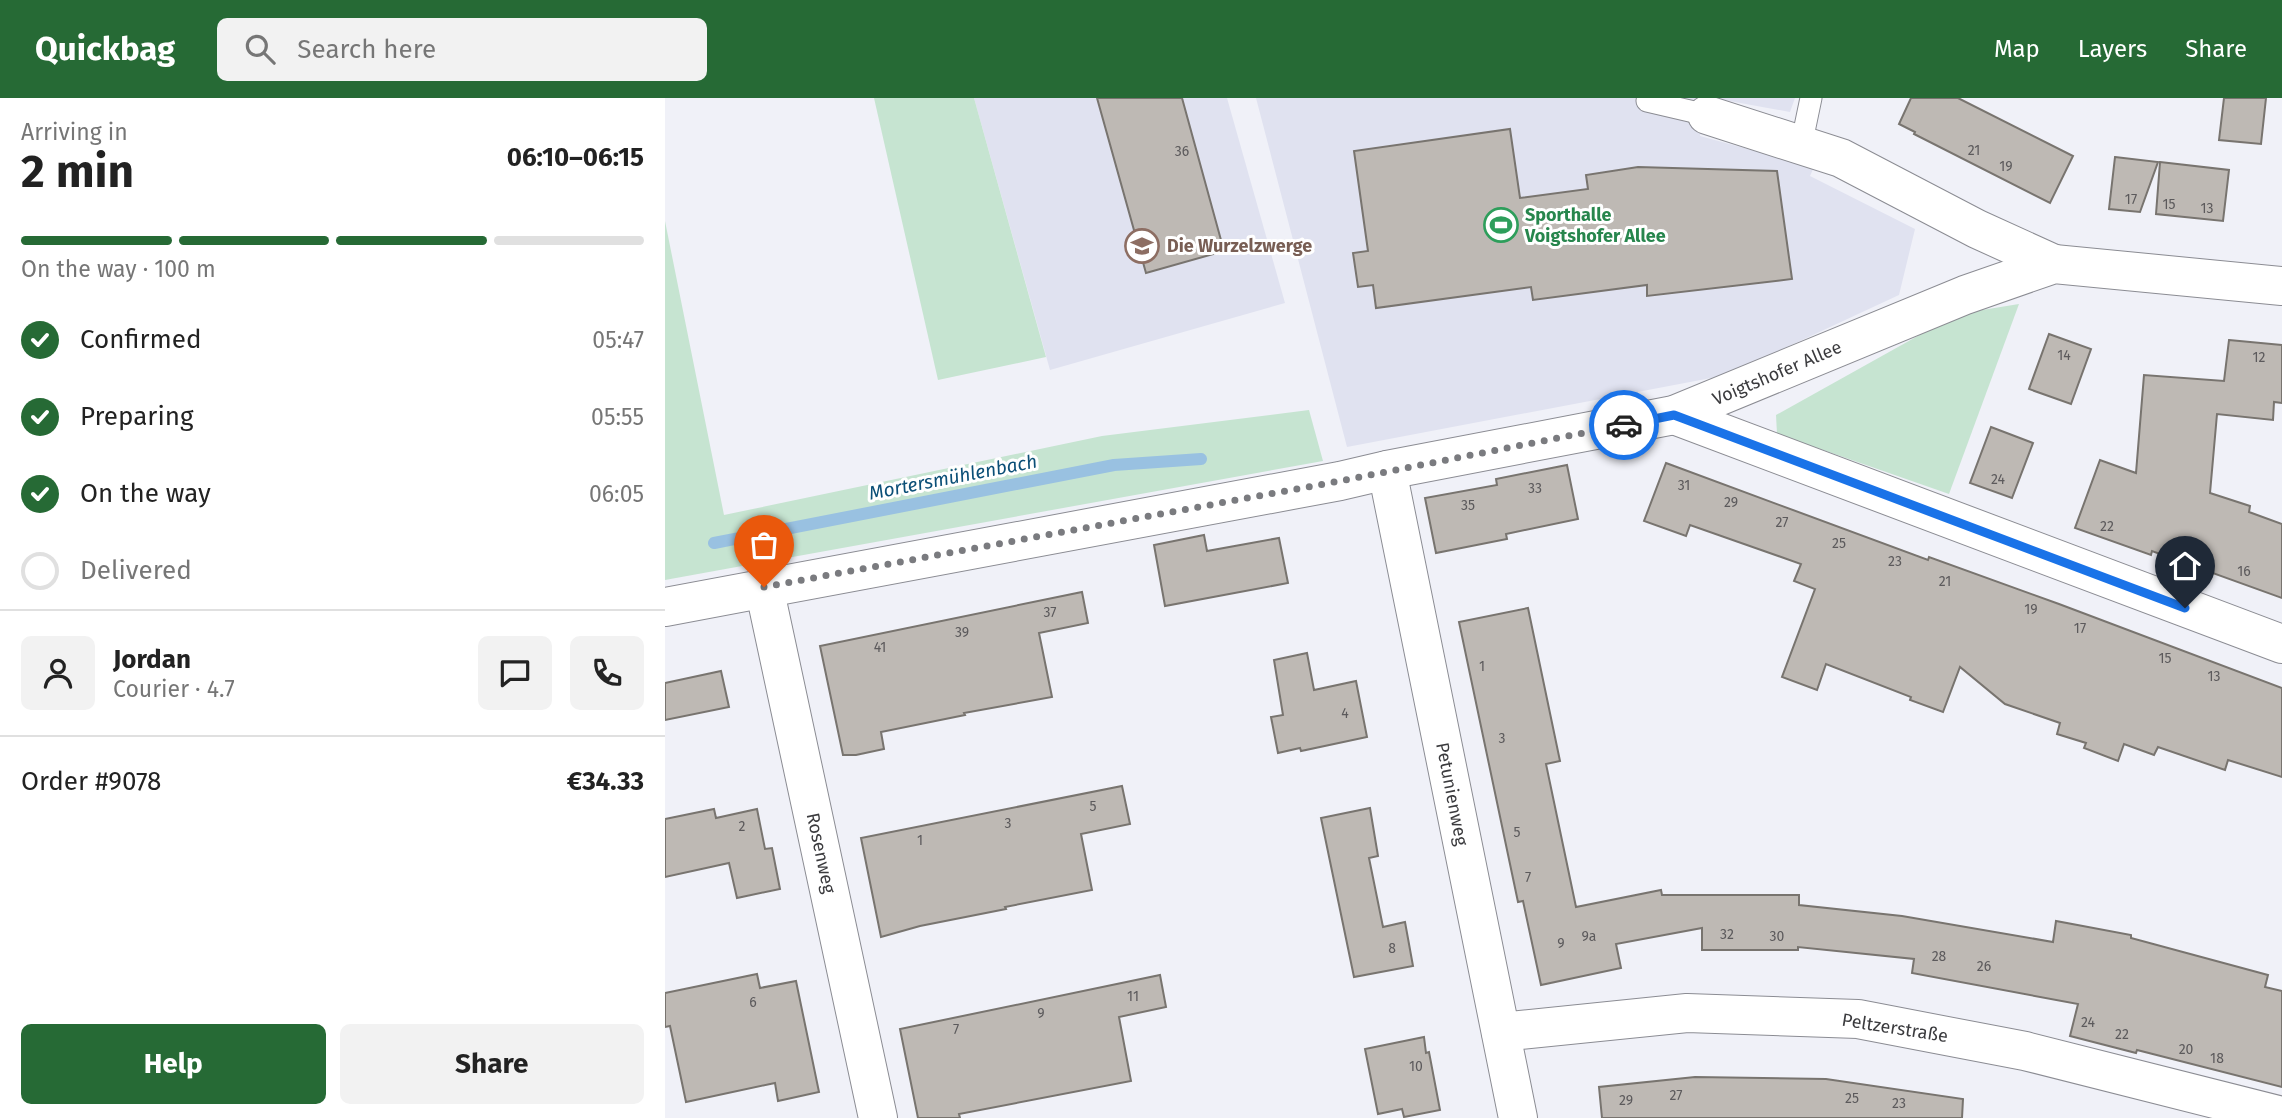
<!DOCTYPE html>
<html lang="en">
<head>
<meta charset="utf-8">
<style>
	:root { --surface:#fff; --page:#f2f2f2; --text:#222; --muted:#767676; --line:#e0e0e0; --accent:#266a35 }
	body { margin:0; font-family:"Fira Sans",sans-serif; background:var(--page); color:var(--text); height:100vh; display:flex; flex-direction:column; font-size:26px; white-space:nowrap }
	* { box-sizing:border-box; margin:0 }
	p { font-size:23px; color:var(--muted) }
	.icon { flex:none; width:38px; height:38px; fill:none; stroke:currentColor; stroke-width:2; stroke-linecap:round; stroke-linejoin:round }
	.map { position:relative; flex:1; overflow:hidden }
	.panel { display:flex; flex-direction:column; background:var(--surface); width:665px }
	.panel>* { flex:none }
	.pin { position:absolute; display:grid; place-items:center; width:60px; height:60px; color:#fff; margin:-72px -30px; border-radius:50% 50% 50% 0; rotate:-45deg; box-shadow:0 0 7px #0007 }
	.pin .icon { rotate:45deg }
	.courier { position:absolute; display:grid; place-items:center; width:70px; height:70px; margin:-35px; border:5px solid #1a73e8; border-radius:50%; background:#fff; color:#222; box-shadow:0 2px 9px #0007 }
	.head em { font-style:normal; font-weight:700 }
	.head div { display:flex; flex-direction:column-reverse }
	.head { display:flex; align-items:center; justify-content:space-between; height:119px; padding:0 21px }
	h1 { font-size:46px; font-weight:700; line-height:52px }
	.bar { display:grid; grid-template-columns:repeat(4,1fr); gap:10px 7px; align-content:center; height:84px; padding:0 21px }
	.bar i { height:9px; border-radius:5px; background:var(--line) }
	.bar .active { background:var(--accent) }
	.bar p { grid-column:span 4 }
	.line { display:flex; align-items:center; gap:18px; padding:0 21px; border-top:2px solid var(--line) }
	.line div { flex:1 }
	.round { display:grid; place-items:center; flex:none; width:74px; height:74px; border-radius:10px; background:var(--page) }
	ol { padding:0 21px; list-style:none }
	li { display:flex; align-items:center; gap:21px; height:77px }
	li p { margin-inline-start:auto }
	li .icon { padding:7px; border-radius:50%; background:var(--accent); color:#fff; stroke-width:4 }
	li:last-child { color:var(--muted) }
	li i { width:38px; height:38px; border:4px solid var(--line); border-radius:50% }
	.button { display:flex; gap:14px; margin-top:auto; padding:14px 21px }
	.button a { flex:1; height:80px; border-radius:10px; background:var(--accent); color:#fff; font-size:28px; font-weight:700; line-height:80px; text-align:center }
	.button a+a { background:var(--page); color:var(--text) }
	header { display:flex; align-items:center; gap:42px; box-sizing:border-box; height:98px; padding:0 35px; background:var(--accent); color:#fff }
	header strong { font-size:33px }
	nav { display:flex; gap:38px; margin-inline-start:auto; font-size:24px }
	.search { width:490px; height:63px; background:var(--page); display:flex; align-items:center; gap:18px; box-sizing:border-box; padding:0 24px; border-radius:10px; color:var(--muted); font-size:26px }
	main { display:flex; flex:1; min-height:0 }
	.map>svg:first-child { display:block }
	.built { fill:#e0e2f0 }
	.green { fill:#c6e4d1 }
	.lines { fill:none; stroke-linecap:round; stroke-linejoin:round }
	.stream { stroke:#99c1e1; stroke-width:12 }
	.building { fill:#beb9b4; stroke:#78746f; stroke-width:2 }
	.service-casing { stroke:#8b8c93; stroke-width:23 }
	.minor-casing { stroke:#8b8c93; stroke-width:40 }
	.service { stroke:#fff; stroke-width:21 }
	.minor { stroke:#fff; stroke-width:38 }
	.done { stroke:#7a7b7f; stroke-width:7; stroke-dasharray:0 12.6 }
	.route { stroke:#1a73e8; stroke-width:9 }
	.labels { text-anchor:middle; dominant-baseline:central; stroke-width:6; stroke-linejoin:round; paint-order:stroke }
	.number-label { font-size:14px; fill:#5c5a5c }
	.leisure-label { font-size:18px; font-weight:bold; fill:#27864d; stroke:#fff; text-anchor:start }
	.education-label { font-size:18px; font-weight:bold; fill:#785e54; stroke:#fff; text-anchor:start }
	.street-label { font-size:18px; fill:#3b3b3e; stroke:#fff }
	.water-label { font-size:19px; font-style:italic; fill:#0b4f77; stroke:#fff }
</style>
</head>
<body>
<header>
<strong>Quickbag</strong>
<div class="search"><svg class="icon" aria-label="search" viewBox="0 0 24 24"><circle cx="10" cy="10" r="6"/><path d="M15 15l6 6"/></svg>Search here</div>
<nav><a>Map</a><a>Layers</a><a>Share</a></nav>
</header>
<main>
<section class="panel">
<div class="head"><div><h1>2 min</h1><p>Arriving in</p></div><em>06:10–06:15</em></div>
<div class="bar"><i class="active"></i><i class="active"></i><i class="active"></i><i></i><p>On the way · 100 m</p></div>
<ol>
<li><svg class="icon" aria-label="check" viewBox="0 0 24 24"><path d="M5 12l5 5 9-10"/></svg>Confirmed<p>05:47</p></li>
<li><svg class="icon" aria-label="check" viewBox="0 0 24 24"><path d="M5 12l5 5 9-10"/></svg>Preparing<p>05:55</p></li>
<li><svg class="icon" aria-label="check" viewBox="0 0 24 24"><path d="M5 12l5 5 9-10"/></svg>On the way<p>06:05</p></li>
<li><i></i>Delivered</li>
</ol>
<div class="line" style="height:126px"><a class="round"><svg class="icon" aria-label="person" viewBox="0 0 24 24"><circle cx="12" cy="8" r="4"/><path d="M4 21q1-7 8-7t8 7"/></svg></a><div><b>Jordan</b><p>Courier · 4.7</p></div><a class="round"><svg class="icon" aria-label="chat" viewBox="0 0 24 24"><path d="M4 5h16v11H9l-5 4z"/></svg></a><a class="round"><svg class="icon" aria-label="phone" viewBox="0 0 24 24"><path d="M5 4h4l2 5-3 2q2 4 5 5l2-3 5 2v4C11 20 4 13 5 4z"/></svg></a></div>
<div class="line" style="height:91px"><div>Order #9078</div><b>€34.33</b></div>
<div class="button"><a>Help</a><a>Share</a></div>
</section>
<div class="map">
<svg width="1617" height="1020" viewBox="0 0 1617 1020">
	<rect width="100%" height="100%" fill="#f0f1f8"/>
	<!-- built -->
	<g class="built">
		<polygon points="309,0 562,0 620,205 385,272"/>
		<polygon points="591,0 1043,0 1035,38 1149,69 1145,78 1250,131 1234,197 1062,277 682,349"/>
		<polygon points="1048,0 1130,0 1125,14"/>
	</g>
	<!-- green -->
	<g class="green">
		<polygon points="209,0 309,0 381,259 273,282"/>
		<polygon points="0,123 59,417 437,338 644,312 658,363 0,482"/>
		<polygon points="1354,206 1284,396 1112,336 1111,317 1285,220 1311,213"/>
	</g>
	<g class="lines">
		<!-- stream -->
		<polyline class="stream" points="49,445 449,367 536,361"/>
	</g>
	<!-- building -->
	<g class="building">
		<polygon points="432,0 517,0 559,153 481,175"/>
		<polygon points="1246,0 1293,0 1408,58 1385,105 1249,36 1250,34 1234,26"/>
		<polygon points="1559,0 1601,0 1596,46 1554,42"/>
		<polygon points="845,31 855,100 923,91 921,77 973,69 1112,73 1127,181 982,198 982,187 868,202 866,189 711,210 708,187 693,189 688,155 703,153 689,53"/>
		<polygon points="1450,59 1493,64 1475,114 1444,111"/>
		<polygon points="1495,64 1564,72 1558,123 1491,116"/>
		<polygon points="1384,236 1426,251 1406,306 1364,291"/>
		<polygon points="1564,242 1617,247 1617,305 1609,304 1608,322 1552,316 1545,395 1585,408 1584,414 1617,426 1617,500 1487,453 1486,457 1410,430 1435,362 1471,375 1479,277 1559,283"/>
		<polygon points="1326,329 1368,345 1347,400 1305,385"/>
		<polygon points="1001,365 1263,462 1264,459 1394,506 1617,590 1617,679 1563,662 1560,672 1493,649 1489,657 1459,646 1453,663 1419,650 1421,645 1392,636 1395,625 1340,606 1295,569 1278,614 1245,602 1246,599 1161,566 1152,592 1117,579 1150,491 1129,483 1136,466 1025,427 1021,438 979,423"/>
		<polygon points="902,367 913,421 841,436 842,441 771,455 760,400 832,387 831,381"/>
		<polygon points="539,437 542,453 614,440 623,485 500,508 489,447"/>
		<polygon points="417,494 423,525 374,535 387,599 299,615 300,617 216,634 219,651 191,657 178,657 155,548"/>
		<polygon points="863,510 895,663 881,666 911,809 996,792 997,797 1134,797 1134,807 1237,818 1388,844 1391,823 1466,837 1466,840 1603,877 1600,889 1617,893 1617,989 1472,952 1471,955 1405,938 1413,906 1247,875 1249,861 1133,849 1133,852 1037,852 1037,830 951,846 956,870 876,887 858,803 853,804 794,524"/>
		<polygon points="642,555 649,592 691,583 702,639 636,653 635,650 613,655 606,619 618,617 609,562"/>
		<polygon points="56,573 64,609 0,622 0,585"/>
		<polygon points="457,688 465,726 416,736 427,792 340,809 341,811 255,828 216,839 196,740"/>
		<polygon points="705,710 713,758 704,760 718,829 740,824 748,868 689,879 656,720"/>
		<polygon points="49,711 51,720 92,711 100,751 107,750 115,791 72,800 64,765 0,779 0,721"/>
		<polygon points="92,876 95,890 131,883 154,994 113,1003 110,985 21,1004 5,928 0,929 0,895"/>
		<polygon points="495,877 501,909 454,919 466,983 294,1016 295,1020 253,1020 235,931"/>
		<polygon points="759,939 761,955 764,954 775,1012 739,1019 737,1011 713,1016 700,951"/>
		<polygon points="1030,979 1161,981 1298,1001 1297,1020 937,1020 934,989"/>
	</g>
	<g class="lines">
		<!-- service casing -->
		<g class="service-casing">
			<g id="service">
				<polyline points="982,3 1042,17"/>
				<polyline points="1136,48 1146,0"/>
			</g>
		</g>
		<!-- minor casing -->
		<g class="minor-casing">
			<g id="minor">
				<polyline points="1042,17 1176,60 1312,131 1389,166"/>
				<polyline points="1009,317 1617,546"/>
				<polyline points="722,372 853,1020"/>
				<polyline points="99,489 213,1020"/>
				<polyline points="0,509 675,383 722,372 1009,317 1300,197 1389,166 1617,188"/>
				<polyline points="836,934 1022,915 1193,921 1360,953 1617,1018"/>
			</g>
		</g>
		<!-- service -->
		<use href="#service" class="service"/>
		<!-- minor -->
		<use href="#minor" class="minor"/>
	</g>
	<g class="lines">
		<!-- done -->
		<polyline class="done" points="99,489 675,383 959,327"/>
		<!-- route -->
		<polyline class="route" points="959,327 1009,317 1520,510"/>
	</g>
	<!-- icons -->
	<defs>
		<g id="stadium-ring" transform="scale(1.75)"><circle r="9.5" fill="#fff" stroke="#2e9e5b" stroke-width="1.5"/><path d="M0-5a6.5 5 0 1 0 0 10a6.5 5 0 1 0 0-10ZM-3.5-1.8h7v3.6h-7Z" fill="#2e9e5b"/></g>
		<g id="school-ring" transform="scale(1.75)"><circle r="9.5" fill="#fff" stroke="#8d6e63" stroke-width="1.5"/><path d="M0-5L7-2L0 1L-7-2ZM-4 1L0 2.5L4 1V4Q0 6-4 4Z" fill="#8d6e63"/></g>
	</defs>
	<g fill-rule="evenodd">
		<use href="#stadium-ring" x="836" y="127"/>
		<use href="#school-ring" x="477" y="148"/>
	</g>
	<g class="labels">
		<!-- number labels -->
		<g class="number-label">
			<text x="1309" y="52">21</text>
			<text x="517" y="53">36</text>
			<text x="1341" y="68">19</text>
			<text x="1466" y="101">17</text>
			<text x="1504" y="106">15</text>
			<text x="1542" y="110">13</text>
			<text x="1399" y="257">14</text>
			<text x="1594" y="259">12</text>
			<text x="1333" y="381">24</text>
			<text x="1019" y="387">31</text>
			<text x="870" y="390">33</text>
			<text x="1066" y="404">29</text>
			<text x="803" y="407">35</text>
			<text x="1117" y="424">27</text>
			<text x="1442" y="428">22</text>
			<text x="1174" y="445">25</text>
			<text x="1230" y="463">23</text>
			<text x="1579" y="473">16</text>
			<text x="1280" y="483">21</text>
			<text x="1366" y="511">19</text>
			<text x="385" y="514">37</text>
			<text x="1415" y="530">17</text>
			<text x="297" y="534">39</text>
			<text x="215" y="549">41</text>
			<text x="1500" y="560">15</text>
			<text x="817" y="568">1</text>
			<text x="1549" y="578">13</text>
			<text x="680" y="615">4</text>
			<text x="837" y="640">3</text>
			<text x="428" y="708">5</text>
			<text x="343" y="725">3</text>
			<text x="77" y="728">2</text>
			<text x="852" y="734">5</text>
			<text x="255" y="742">1</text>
			<text x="863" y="779">7</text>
			<text x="1062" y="836">32</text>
			<text x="924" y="838">9a</text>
			<text x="1112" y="838">30</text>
			<text x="896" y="845">9</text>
			<text x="727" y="850">8</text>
			<text x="1274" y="858">28</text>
			<text x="1319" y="868">26</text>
			<text x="468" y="898">11</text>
			<text x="88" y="904">6</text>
			<text x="376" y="915">9</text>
			<text x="1423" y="924">24</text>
			<text x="291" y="931">7</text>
			<text x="1457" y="936">22</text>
			<text x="1521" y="951">20</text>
			<text x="1552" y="960">18</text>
			<text x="751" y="968">10</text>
			<text x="1011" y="997">27</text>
			<text x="1187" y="1000">25</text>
			<text x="961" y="1002">29</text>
			<text x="1234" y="1005">23</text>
		</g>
		<!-- leisure labels -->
		<g class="leisure-label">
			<text x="860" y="117">Sporthalle<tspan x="860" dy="21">Voigtshofer Allee</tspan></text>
		</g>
		<!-- education labels -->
		<g class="education-label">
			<text x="502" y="148">Die Wurzelzwerge</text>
		</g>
		<!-- street labels -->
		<g class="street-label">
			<text transform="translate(1112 275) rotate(-23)">Voigtshofer Allee</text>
			<text transform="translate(787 696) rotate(79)">Petunienweg</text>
			<text transform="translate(156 755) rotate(78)">Rosenweg</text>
			<text transform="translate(1230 930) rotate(9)">Peltzerstraße</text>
		</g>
		<!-- water labels -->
		<g class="water-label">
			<text transform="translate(288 379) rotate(-11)">Mortersmühlenbach</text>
		</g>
	</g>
</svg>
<div class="pin" style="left:99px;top:489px;background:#ea580c"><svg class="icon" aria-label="bag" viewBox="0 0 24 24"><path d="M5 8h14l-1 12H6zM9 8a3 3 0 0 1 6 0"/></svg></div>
<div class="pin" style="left:1520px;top:510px;background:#1f2937"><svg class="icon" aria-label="home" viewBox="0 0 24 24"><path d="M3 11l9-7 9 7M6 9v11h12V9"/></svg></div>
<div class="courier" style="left:959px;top:327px"><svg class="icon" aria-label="car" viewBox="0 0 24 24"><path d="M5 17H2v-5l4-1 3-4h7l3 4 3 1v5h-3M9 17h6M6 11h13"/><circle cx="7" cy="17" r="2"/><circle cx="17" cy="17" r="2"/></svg></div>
</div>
</main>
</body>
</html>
